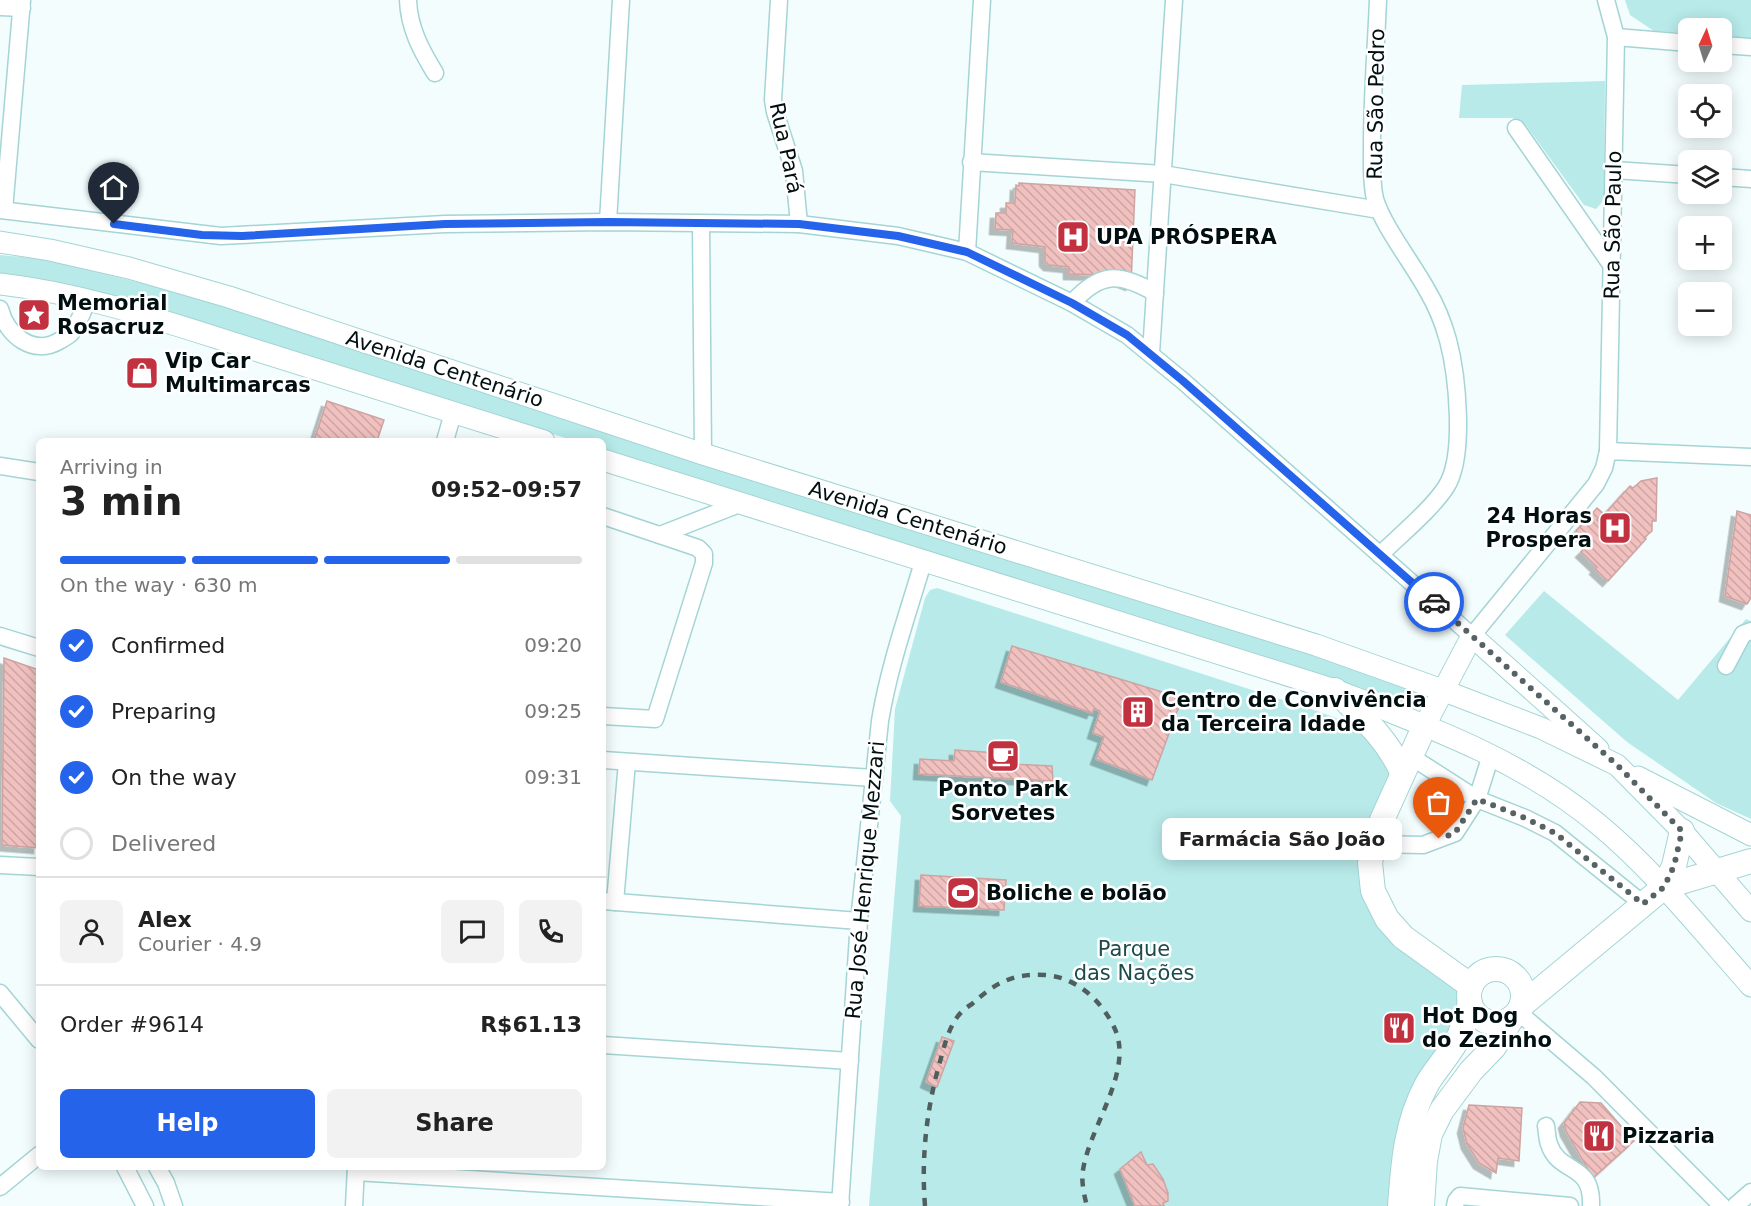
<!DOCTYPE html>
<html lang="en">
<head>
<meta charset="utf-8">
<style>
	:root { --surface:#fff; --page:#f2f2f2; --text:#222; --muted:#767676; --line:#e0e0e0; --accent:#2563eb }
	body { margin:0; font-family:"DejaVu Sans",sans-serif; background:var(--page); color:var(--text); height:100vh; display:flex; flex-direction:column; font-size:22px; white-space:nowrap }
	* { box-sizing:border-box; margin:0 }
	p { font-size:20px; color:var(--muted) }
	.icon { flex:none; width:33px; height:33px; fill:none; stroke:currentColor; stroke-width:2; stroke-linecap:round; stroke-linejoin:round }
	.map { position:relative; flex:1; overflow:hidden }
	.details { position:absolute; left:36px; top:438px; width:570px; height:732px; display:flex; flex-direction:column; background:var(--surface); border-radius:9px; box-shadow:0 3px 15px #0003 }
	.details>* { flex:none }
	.needle { width:39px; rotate:4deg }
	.fabs { position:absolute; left:1678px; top:18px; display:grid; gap:12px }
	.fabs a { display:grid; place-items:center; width:54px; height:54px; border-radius:9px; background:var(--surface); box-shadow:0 3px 15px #0003; font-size:30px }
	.pin { position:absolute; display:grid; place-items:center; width:51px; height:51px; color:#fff; margin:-62px -26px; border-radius:50% 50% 50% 0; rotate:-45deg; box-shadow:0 0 6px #0007 }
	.pin .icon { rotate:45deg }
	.courier { position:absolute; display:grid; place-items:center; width:60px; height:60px; margin:-30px; border:4px solid #2563eb; border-radius:50%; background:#fff; color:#222; box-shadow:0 2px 8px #0007 }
	.bubble { position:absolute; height:42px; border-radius:9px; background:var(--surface); box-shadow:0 3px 15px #0003; font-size:20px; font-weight:700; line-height:42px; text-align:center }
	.headline em { font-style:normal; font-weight:700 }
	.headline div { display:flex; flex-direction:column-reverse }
	.headline { display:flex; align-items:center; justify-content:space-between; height:102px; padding:0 24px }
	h1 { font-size:39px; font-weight:700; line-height:45px }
	.bar { display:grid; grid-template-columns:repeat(4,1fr); gap:9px 6px; align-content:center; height:72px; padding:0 24px }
	.bar i { height:8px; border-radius:4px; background:var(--line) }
	.bar .selected { background:var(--accent) }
	.bar p { grid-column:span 4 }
	.line { display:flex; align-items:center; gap:15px; padding:0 24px; border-top:2px solid var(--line) }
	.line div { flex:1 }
	.round { display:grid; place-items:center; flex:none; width:63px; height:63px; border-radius:9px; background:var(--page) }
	ol { padding:0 24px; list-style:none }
	li { display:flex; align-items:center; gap:18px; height:66px }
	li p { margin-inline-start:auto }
	li .icon { padding:6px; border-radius:50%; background:var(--accent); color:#fff; stroke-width:4 }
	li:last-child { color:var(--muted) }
	li i { width:33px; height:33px; border:3px solid var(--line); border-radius:50% }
	.button { display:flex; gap:12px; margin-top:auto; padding:12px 24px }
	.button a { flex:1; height:69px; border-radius:9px; background:var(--accent); color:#fff; font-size:24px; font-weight:700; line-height:69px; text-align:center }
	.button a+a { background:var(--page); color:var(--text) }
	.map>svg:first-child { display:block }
	.park { fill:#b8eaea }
	.building { fill:url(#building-back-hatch); stroke:#cea4a2; stroke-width:1.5; filter:url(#shadow) }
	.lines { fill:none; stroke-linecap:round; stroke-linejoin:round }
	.minor-casing { stroke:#a4d4d5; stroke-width:19 }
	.major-casing { stroke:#a4d4d5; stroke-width:23 }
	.highway-casing { stroke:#a4d4d5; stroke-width:26 }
	.minor { stroke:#fff; stroke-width:16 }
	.major { stroke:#fff; stroke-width:21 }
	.highway { stroke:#fff; stroke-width:24 }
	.rail { stroke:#515e5e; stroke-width:4.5; stroke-dasharray:8 8; stroke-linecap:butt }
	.done { stroke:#566263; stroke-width:6; stroke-dasharray:0 10.8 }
	.route { stroke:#2563eb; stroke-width:8 }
	.labels { text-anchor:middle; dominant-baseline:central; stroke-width:5; stroke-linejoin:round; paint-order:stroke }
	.street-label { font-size:21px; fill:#010f10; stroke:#fff }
	.poi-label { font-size:21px; font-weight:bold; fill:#010f10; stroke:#fff; text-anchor:start }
	.park-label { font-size:21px; fill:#1c4b4c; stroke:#fff }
</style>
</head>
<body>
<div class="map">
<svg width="1751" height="1206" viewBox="0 0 1751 1206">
	<defs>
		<pattern id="building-back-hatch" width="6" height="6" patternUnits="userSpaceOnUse" patternTransform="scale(1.5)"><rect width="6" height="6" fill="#f1c1c0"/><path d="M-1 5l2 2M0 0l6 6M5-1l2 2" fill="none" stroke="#cda5a4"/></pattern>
		<filter id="shadow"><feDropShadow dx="-5.5" dy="5.5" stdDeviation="0" flood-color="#0004"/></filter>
	</defs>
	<rect width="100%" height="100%" fill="#f3fdfd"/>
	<!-- park -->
	<g class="park">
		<polygon points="1625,0 1751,0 1751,38 1722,36 1722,28 1689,28 1689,33 1654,31 1630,15"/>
		<polygon points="1605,81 1604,200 1596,209 1584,205 1525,124 1512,118 1459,118 1462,85"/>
		<polygon points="0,255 44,259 185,294 1430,690 1417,710 1301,670 603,450 603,441 575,441 280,348 166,310 30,278 0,276"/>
		<polygon points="937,588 1320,712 1368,730 1395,768 1368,893 1464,986 1455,1032 1394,1206 869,1206 901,816 890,801 895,709 925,598 930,590"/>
		<polygon points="1544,591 1678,700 1746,619 1751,621 1751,819 1716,803 1627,742 1505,635"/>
	</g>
	<!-- building -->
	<g class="building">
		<polygon points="1019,183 1135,190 1131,285 1106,275 1069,274 1069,267 1049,265 1045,261 1045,247 1012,243 1013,230 995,229 996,213 1006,213 1006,203 1015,203 1016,185 1019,186"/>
		<polygon points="327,401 384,420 377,441 314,441"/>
		<polygon points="1657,478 1656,521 1652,521 1652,531 1644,538 1646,539 1608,581 1595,569 1597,567 1581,552 1590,543 1576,531 1597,508 1603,513 1597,520 1604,526 1607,523 1601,518 1630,486 1633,488 1641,481"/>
		<polygon points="1737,511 1751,515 1751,598 1747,604 1725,596"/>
		<polygon points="1012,646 1182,698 1152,780 1096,759 1104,737 1093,733 1100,711 1094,709 1092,713 1001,682"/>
		<polygon points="4,658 39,670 39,848 2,845"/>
		<polygon points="955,750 1012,754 1012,764 1052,766 1053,781 919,774 920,759 954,761"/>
		<polygon points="921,875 1006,880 1004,910 919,906"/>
		<polygon points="1405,1018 1407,1036 1393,1037 1390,1020"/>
		<polygon points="942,1037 954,1041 937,1087 926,1082"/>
		<polygon points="1580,1102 1601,1103 1634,1141 1593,1178 1566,1131 1564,1123"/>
		<polygon points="1469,1105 1522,1108 1519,1161 1498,1158 1496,1173 1479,1163 1467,1144 1463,1128"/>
		<polygon points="1141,1152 1147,1165 1153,1164 1163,1179 1168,1193 1168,1201 1163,1203 1164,1206 1135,1206 1120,1169"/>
	</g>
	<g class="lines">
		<!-- minor casing -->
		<g class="minor-casing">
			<g id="minor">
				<path d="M 408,0 C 409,28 421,50 435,73"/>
				<polyline points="779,0 773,100 775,112 794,171 799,224"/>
				<path d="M 1378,0 C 1376,48 1372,97 1372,145 C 1372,163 1371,182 1375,199 C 1383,226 1413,264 1427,290 C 1436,305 1443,322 1448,340 C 1457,374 1466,456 1446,487 C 1431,510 1400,535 1380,555"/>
				<polyline points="1606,0 1616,37 1608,451"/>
				<polyline points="0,7 22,8"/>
				<polyline points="1616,37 1689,43"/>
				<polyline points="1722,45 1751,47"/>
				<polyline points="1516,128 1612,266"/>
				<polyline points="971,162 1163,174 1379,210"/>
				<polyline points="1614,170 1689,175"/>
				<polyline points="1722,177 1751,179"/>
				<polyline points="0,210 221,236 445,224 608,222 799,224 898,236 967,252 1072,303 1127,335 1183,381 1472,636 1596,484 1604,468 1608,451 1751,457"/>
				<polyline points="4,210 22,0"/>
				<polyline points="608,222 621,0"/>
				<polyline points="701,224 703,454"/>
				<polyline points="967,252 982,0"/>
				<path d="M 1072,303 C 1100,272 1119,272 1155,293"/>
				<path d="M 0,309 C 7,336 34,356 59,341 C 64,338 68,336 71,333 C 79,323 83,311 88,299"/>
				<polyline points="1151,353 1174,0"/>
				<polyline points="445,441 453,413"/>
				<polyline points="0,466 39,472"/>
				<polyline points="603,516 698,548 704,554 704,563 655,719 603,716"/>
				<polyline points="660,535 742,503"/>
				<polyline points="0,636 39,648"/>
				<polyline points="1726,666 1743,634 1751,631"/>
				<polyline points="1410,756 1477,799 1525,818 1555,833 1643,904"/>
				<polyline points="603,760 873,778"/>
				<polyline points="1374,844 1423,845 1455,833 1477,799 1491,755"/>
				<polyline points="0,865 39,867"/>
				<polyline points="603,901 859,921"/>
				<polyline points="615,902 627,762"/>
				<polyline points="0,993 39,1040"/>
				<polyline points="1518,1012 1594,1077 1722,1206"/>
				<polyline points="603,1045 850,1061"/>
				<path d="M 1546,1126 C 1547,1131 1547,1139 1549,1144 C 1559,1175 1593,1162 1591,1206"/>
				<polyline points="125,1167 145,1206"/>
				<polyline points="157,1167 166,1183 174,1206"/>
				<polyline points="356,1172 841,1202"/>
				<polyline points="0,1187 39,1155"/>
				<polyline points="354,1206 356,1167"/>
				<path d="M 840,1206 L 859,921 L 880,721 C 889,666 908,613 924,559"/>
				<polyline points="1455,1206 1456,1201 1460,1196 1570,1206"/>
				<polyline points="1735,1206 1751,1192"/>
			</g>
		</g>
		<!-- major casing -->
		<g class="major-casing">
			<g id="major">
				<polyline points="0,242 50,250 129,268 229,297 703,454 1316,645 1442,690 1541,728 1617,765 1682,831 1751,911"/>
				<path d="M 0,284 C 87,294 169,323 252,349 C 349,380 446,411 544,441"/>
				<path d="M 603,460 L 1335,690 C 1427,726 1522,760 1598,824 C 1655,871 1702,931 1751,986"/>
				<polyline points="1425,725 1472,636 1598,749"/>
				<polyline points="1638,777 1751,835"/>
			</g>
		</g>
		<!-- highway casing -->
		<g class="highway-casing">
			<g id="highway">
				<path d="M 1335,690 C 1362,717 1386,737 1402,772"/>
				<polyline points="1425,725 1382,820 1374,844 1370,863 1373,891 1387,919 1403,937 1471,986"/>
				<polyline points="1664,887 1674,866 1682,831"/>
				<circle cx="1496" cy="996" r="27"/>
				<polyline points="1522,1005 1664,887 1751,861"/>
				<path d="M 1400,1206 C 1403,1164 1406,1122 1427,1084 C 1436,1068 1453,1051 1460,1034 C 1464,1024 1467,1013 1470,1003"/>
				<polyline points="1422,1206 1425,1161 1430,1134 1442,1110 1471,1071 1494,1047 1512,1018"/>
			</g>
		</g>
		<!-- minor -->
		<use href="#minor" class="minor"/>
		<!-- major -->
		<use href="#major" class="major"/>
		<!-- highway -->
		<use href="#highway" class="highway"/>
		<!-- rail -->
		<path class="rail" d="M 925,1206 C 921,1155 927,1106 941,1058 C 945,1043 949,1028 958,1016 C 962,1011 967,1007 972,1004 C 995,983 1013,973 1045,975 C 1076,977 1101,1000 1114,1027 C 1135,1070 1090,1125 1083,1170 C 1081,1181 1084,1195 1087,1206"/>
	</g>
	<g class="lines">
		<!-- done -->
		<polyline class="done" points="1434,602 1617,765 1682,831 1674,866 1664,887 1643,904 1555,833 1525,818 1477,799 1455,833 1439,839"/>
		<!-- route -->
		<polyline class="route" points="114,224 202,235 242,236 445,224 608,222 799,224 898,236 967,252 1072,303 1127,335 1183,381 1434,602"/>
	</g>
	<!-- icons -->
	<defs>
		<g id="hospital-square" transform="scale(1.725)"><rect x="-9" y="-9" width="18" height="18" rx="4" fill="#c2313f" stroke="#fff"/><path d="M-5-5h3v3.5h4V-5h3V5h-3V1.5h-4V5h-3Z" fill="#fff"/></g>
		<g id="sight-square" transform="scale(1.725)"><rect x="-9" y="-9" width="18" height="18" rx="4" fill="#c2313f" stroke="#fff"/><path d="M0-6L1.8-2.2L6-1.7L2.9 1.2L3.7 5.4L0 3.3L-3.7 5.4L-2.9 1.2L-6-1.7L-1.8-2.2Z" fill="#fff"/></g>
		<g id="shop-square" transform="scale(1.725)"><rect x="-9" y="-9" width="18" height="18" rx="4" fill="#c2313f" stroke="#fff"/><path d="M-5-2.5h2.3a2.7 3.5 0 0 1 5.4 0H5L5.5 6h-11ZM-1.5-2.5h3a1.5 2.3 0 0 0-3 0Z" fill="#fff"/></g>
		<g id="building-square" transform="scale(1.725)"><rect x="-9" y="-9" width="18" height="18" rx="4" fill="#c2313f" stroke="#fff"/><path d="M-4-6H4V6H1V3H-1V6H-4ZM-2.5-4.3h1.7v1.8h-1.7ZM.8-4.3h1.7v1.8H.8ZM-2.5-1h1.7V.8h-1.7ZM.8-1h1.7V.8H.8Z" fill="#fff"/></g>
		<g id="cafe-square" transform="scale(1.725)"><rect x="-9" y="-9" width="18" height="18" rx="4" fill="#c2313f" stroke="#fff"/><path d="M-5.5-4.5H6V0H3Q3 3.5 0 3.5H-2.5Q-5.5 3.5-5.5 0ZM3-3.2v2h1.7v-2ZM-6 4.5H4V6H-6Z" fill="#fff"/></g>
		<g id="stadium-square" transform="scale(1.725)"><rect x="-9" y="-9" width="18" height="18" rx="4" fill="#c2313f" stroke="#fff"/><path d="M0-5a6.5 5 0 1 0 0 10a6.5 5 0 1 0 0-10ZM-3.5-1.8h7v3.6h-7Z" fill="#fff"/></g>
		<g id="restaurant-square" transform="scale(1.725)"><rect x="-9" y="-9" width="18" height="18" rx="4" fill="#c2313f" stroke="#fff"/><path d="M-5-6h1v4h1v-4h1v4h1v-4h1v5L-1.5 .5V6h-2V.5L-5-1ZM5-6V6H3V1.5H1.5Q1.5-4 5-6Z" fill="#fff"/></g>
	</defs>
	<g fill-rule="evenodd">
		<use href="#hospital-square" x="1073" y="237"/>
		<use href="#sight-square" x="34" y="315"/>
		<use href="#shop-square" x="142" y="373"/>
		<use href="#hospital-square" x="1615" y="528"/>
		<use href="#building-square" x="1138" y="712"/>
		<use href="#cafe-square" x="1003" y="756"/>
		<use href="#stadium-square" x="963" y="893"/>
		<use href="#restaurant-square" x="1399" y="1028"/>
		<use href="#restaurant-square" x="1599" y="1136"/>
	</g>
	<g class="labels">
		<!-- street labels -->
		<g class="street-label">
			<text transform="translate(1376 104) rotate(-89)">Rua São Pedro</text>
			<text transform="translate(786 148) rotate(78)">Rua Pará</text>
			<text transform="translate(1613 225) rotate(-89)">Rua São Paulo</text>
			<text transform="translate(445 369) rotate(18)">Avenida Centenário</text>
			<text transform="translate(908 518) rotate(17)">Avenida Centenário</text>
			<text transform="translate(865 880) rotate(-85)">Rua José Henrique Mezzari</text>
		</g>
		<!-- poi labels -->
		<g class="poi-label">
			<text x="1096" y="237">UPA PRÓSPERA</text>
			<text x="57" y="303">Memorial<tspan x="57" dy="24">Rosacruz</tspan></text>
			<text x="165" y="361">Vip Car<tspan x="165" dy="24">Multimarcas</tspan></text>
			<text x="1592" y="516" text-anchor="end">24 Horas<tspan x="1592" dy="24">Prospera</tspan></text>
			<text x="1161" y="700">Centro de Convivência<tspan x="1161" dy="24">da Terceira Idade</tspan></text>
			<text x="1003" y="789" text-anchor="middle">Ponto Park<tspan x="1003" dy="24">Sorvetes</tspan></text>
			<text x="986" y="893">Boliche e bolão</text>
			<text x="1422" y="1016">Hot Dog<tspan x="1422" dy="24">do Zezinho</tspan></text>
			<text x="1622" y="1136">Pizzaria</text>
		</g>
		<!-- park labels -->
		<g class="park-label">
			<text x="1134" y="949">Parque<tspan x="1134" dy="24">das Nações</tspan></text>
		</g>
	</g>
</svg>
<div class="fabs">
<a><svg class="needle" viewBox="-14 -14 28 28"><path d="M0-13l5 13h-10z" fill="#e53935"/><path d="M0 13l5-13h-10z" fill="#767676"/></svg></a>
<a><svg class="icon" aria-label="locate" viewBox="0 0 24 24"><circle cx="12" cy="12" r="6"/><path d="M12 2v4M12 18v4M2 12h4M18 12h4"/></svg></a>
<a><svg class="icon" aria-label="layers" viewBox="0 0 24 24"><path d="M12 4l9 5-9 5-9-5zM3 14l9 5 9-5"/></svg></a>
<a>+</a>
<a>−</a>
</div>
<div class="pin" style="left:1439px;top:839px;background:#ea580c"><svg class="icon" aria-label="bag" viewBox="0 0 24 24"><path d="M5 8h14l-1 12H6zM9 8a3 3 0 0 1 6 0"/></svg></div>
<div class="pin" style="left:114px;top:224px;background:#1f2937"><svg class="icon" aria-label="home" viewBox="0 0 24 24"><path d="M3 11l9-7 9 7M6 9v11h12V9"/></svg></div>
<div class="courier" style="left:1434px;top:602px"><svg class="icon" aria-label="car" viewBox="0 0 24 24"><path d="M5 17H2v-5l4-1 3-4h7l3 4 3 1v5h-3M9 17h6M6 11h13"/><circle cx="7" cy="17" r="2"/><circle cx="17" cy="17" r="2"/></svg></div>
<div class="bubble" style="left:1162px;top:818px;width:240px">Farmácia São João</div>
<section class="details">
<div class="headline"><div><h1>3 min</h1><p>Arriving in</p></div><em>09:52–09:57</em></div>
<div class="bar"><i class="selected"></i><i class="selected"></i><i class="selected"></i><i></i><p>On the way · 630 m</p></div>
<ol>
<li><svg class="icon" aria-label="check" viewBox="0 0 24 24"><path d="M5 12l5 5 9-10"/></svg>Confirmed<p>09:20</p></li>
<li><svg class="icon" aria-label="check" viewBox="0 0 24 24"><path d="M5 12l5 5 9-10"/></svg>Preparing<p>09:25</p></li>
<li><svg class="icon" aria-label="check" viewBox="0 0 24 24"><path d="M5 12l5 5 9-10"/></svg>On the way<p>09:31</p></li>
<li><i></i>Delivered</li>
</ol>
<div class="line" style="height:108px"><a class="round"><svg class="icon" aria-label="person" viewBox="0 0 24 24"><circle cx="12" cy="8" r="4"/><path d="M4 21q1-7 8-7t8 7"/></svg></a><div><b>Alex</b><p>Courier · 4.9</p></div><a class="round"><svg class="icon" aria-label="chat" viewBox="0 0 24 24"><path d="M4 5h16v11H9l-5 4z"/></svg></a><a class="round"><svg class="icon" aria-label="phone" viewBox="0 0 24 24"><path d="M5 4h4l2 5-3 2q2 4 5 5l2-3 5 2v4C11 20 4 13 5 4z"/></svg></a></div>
<div class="line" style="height:78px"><div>Order #9614</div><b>R$61.13</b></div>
<div class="button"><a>Help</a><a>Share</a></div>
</section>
</div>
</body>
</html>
